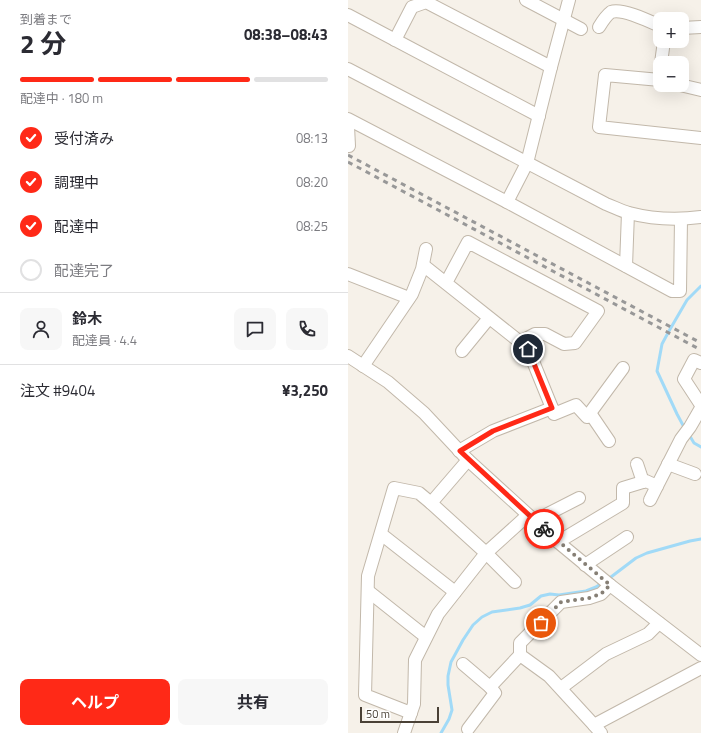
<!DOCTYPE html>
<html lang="ja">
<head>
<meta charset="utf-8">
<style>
	:root { --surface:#fff; --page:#f7f7f7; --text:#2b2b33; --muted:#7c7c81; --line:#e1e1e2; --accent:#ff2917 }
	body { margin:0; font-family:"Titillium Web","Noto Sans JP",sans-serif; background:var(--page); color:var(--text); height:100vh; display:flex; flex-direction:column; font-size:15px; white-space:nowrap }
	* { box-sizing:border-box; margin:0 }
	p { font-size:13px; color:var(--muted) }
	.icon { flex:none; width:22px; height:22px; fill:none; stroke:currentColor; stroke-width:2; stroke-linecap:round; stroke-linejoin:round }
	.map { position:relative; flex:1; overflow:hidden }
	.details { display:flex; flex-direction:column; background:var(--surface); width:348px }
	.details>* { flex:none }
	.controls { position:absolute; left:305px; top:12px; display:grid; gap:8px }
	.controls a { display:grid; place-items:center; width:36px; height:36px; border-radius:8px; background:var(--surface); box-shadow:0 4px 16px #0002; font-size:20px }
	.scale { position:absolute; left:12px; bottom:10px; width:79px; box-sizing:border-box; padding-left:4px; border:2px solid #4a4136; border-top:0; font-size:11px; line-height:14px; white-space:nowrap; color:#4a4136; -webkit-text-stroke:3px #fff; paint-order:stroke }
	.pin { position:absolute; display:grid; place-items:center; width:34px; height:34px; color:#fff; margin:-17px; border:2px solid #fff; border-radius:50%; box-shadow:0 1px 4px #0007 }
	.courier { position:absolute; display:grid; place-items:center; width:40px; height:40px; margin:-20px; border:3px solid #ff2917; border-radius:50%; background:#fff; color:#222; box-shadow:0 1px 5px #0007 }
	.headline em { font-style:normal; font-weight:700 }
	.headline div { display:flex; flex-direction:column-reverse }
	.headline { display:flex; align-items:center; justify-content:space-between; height:68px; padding:0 20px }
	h1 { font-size:26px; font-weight:700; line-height:30px }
	.bar { display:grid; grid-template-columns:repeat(4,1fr); gap:6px 4px; align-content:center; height:48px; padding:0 20px }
	.bar i { height:5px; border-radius:3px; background:var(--line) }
	.bar .active { background:var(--accent) }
	.bar p { grid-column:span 4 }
	.line { display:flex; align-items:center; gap:10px; padding:0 20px; border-top:1px solid var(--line) }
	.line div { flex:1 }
	.round { display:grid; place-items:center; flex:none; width:42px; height:42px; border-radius:8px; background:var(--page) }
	ol { padding:0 20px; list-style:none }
	li { display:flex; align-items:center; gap:12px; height:44px }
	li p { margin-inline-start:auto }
	li .icon { padding:4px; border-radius:50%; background:var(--accent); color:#fff; stroke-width:4 }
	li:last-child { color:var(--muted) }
	li i { width:22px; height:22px; border:2px solid var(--line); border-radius:50% }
	.action { display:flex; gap:8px; margin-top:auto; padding:8px 20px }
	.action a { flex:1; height:46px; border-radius:8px; background:var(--accent); color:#fff; font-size:16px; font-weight:700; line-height:46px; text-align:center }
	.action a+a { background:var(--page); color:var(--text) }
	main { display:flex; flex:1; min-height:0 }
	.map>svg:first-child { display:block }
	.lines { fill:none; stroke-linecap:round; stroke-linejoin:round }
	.stream { stroke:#a1daf7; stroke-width:3 }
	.minor-casing { stroke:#c2b8aa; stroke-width:14 }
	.minor { stroke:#fff; stroke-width:12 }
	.rail { stroke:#989898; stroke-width:3; stroke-dasharray:5 5; stroke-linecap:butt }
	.done { stroke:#867f75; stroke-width:4; stroke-dasharray:0 7.2 }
	.route { stroke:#ff2917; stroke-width:5 }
</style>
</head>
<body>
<main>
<section class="details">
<div class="headline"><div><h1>2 分</h1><p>到着まで</p></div><em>08:38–08:43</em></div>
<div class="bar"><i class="active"></i><i class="active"></i><i class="active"></i><i></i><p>配達中 · 180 m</p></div>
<ol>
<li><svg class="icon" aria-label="check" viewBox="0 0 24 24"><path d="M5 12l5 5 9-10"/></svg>受付済み<p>08:13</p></li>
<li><svg class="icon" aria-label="check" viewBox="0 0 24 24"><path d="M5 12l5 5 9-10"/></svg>調理中<p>08:20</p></li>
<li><svg class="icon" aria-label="check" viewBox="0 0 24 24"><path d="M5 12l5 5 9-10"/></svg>配達中<p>08:25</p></li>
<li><i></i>配達完了</li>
</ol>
<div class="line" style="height:72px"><a class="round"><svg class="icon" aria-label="person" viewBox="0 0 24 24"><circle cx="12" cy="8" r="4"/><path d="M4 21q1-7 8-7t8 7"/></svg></a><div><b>鈴木</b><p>配達員 · 4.4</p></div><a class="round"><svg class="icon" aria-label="chat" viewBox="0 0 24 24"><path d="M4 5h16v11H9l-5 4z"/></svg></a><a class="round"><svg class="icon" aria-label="phone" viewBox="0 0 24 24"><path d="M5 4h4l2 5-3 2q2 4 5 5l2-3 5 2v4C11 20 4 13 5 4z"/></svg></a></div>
<div class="line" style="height:52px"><div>注文 #9404</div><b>¥3,250</b></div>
<div class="action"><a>ヘルプ</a><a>共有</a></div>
</section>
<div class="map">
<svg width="353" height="733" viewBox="0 0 353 733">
	<rect width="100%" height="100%" fill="#f6f1e9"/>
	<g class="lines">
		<!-- stream -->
		<g class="stream">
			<polyline points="337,429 329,414 309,371 314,344 321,331 339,300 353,286"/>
			<polyline points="340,433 346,443 353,447"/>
			<polyline points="259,580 288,558 299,553 342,541 353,539"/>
			<polyline points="93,733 101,719 104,710 100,685 100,676 103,662 115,640 125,625 134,617 144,612 172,608 182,605 193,596 202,594 211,595 238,591 248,587 254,583"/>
		</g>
		<!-- minor casing -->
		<g class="minor-casing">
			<g id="minor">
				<polyline points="178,0 233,29"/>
				<polyline points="0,15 191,116"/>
				<path d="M 251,27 C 254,22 259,15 263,12 C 274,8 301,21 312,26"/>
				<polyline points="334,28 353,27"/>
				<polyline points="47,40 64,7 78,2 203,67"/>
				<polyline points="313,63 316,41"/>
				<path d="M 0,69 L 258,204 C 266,207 273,211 281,213 C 304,219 330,220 353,217"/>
				<polyline points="312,80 257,75 251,127 353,138"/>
				<polyline points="332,85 353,90"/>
				<polyline points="0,119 159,202 324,291 332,291 333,219"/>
				<polyline points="0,126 1,146"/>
				<polyline points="159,202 179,163 203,67 221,0"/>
				<polyline points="75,265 172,342 187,334 197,334 216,344 227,343 250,311 120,242 98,283"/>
				<polyline points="278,266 280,213"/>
				<polyline points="0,274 61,298"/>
				<polyline points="180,349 204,408"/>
				<polyline points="114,351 141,318"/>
				<polyline points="0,356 40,382 76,413 120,460 210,542 262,585 353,655"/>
				<polyline points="353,363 346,360 336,379 353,405"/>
				<polyline points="15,366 64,294 74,269 78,249"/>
				<polyline points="242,413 275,368"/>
				<polyline points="111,451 145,431 204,408 206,414 228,405 239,417 242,413 261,441"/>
				<polyline points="289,464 295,482"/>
				<polyline points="320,464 347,474"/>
				<polyline points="302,500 309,486"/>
				<polyline points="83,503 120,460"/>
				<polyline points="186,521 231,498"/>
				<polyline points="33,534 107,592"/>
				<polyline points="210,542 275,503 275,488 298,481 309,486 333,439 342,427 353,408"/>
				<polyline points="237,565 279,537"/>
				<polyline points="20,591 78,637"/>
				<polyline points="115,664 142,687"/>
				<polyline points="213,688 258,654 300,634 311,623"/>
				<polyline points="63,713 17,695 20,576 46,488 71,493 83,503 138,553 167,582"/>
				<polyline points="246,725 201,676 172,655 172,643 213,602 241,598 253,594 262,585"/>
				<polyline points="120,729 147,693 142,687 172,655"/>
				<polyline points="56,733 66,704 67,660 90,614 138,553 180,515"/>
				<polyline points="253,733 246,725 353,668"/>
			</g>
		</g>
		<!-- minor -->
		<use href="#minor" class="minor"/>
		<!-- rail -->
		<g class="rail">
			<polyline points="0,155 353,343"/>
			<polyline points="0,162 353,350"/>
		</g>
	</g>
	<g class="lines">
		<!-- done -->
		<polyline class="done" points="193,623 213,602 241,598 253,594 262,585 196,529"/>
		<!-- route -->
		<polyline class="route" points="180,349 204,408 145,431 112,451 196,529"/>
	</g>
</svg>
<div class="controls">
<a>+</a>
<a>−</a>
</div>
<div class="scale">50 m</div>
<div class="pin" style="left:193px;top:623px;background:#ea580c"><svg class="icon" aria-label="bag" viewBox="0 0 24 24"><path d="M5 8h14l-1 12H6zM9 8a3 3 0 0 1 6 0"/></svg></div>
<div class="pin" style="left:180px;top:349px;background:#1f2937"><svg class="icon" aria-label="home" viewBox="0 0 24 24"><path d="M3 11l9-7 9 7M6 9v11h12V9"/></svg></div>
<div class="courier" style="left:196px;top:529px"><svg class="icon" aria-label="bike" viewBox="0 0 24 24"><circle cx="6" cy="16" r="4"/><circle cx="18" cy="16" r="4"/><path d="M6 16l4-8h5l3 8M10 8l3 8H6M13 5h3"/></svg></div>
</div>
</main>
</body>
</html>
